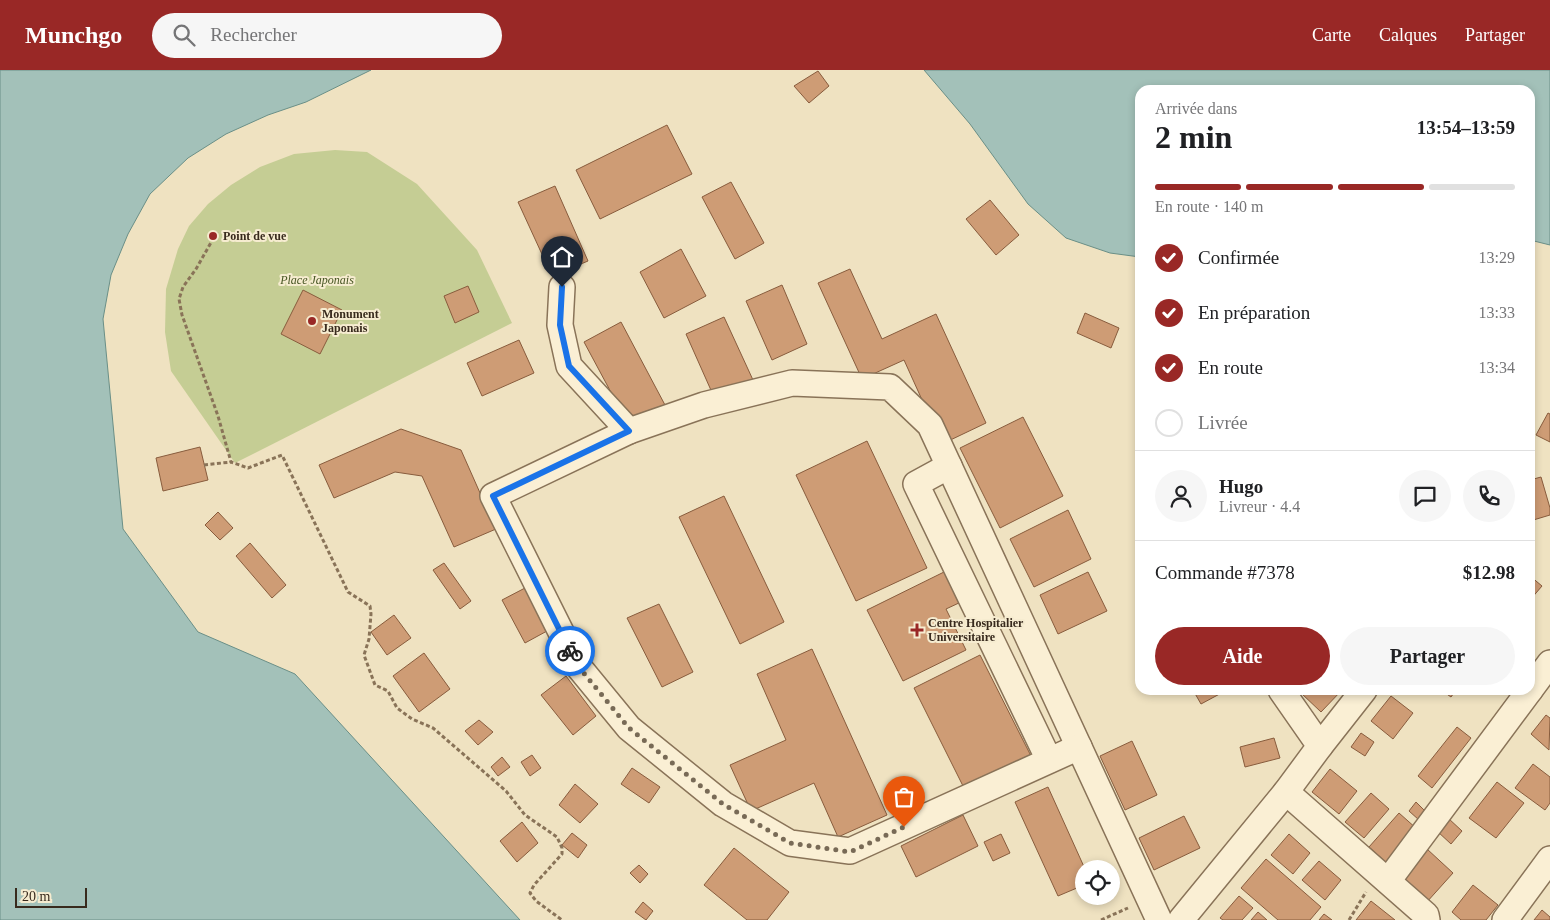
<!DOCTYPE html>
<html lang="fr">
<head>
<meta charset="utf-8">
<style>
	:root { --surface:#fff; --page:#f6f6f6; --text:#202124; --muted:#757577; --line:#e0e0e0; --accent:#992826 }
	body { margin:0; font-family:"Times New Roman",serif; background:var(--page); color:var(--text); height:100vh; display:flex; flex-direction:column; font-size:19px; white-space:nowrap }
	* { box-sizing:border-box; margin:0 }
	p { font-size:16px; color:var(--muted) }
	.icon { flex:none; width:28px; height:28px; fill:none; stroke:currentColor; stroke-width:2; stroke-linecap:round; stroke-linejoin:round }
	.map { position:relative; flex:1; overflow:hidden }
	.panel { position:absolute; left:1135px; top:15px; width:400px; height:610px; display:flex; flex-direction:column; background:var(--surface); border-radius:15px; box-shadow:0 2px 8px #0003 }
	.panel>* { flex:none }
	.buttons { position:absolute; left:1075px; top:790px; display:grid; gap:10px }
	.buttons a { display:grid; place-items:center; width:45px; height:45px; border-radius:50%; background:var(--surface); box-shadow:0 2px 8px #0003; font-size:25px }
	.scale { position:absolute; left:15px; bottom:12px; width:72px; box-sizing:border-box; padding-left:5px; border:2px solid #382a1d; border-top:0; font-size:14px; line-height:18px; white-space:nowrap; color:#382a1d; -webkit-text-stroke:4px #f6ecd0; paint-order:stroke }
	.pin { position:absolute; display:grid; place-items:center; width:42px; height:42px; color:#fff; margin:-51px -21px; border-radius:50% 50% 50% 0; rotate:-45deg; box-shadow:0 0 5px #0007 }
	.pin .icon { rotate:45deg }
	.courier { position:absolute; display:grid; place-items:center; width:50px; height:50px; margin:-25px; border:4px solid #1a73e8; border-radius:50%; background:#fff; color:#222; box-shadow:0 1px 6px #0007 }
	.head em { font-style:normal; font-weight:700 }
	.head div { display:flex; flex-direction:column-reverse }
	.head { display:flex; align-items:center; justify-content:space-between; height:85px; padding:0 20px }
	h1 { font-size:32px; font-weight:700; line-height:38px }
	.bar { display:grid; grid-template-columns:repeat(4,1fr); gap:8px 5px; align-content:center; height:60px; padding:0 20px }
	.bar i { height:6px; border-radius:4px; background:var(--line) }
	.bar .current { background:var(--accent) }
	.bar p { grid-column:span 4 }
	.line { display:flex; align-items:center; gap:12px; padding:0 20px; border-top:1px solid var(--line) }
	.line div { flex:1 }
	.round { display:grid; place-items:center; flex:none; width:52px; height:52px; border-radius:26px; background:var(--page) }
	ol { padding:0 20px; list-style:none }
	li { display:flex; align-items:center; gap:15px; height:55px }
	li p { margin-inline-start:auto }
	li .icon { padding:5px; border-radius:50%; background:var(--accent); color:#fff; stroke-width:4 }
	li:last-child { color:var(--muted) }
	li i { width:28px; height:28px; border:2px solid var(--line); border-radius:50% }
	.primary-button { display:flex; gap:10px; margin-top:auto; padding:10px 20px }
	.primary-button a { flex:1; height:58px; border-radius:30px; background:var(--accent); color:#fff; font-size:20px; font-weight:700; line-height:58px; text-align:center }
	.primary-button a+a { background:var(--page); color:var(--text) }
	header { display:flex; align-items:center; gap:30px; box-sizing:border-box; height:70px; padding:0 25px; background:var(--accent); color:#fff }
	header strong { font-size:24px }
	nav { display:flex; gap:28px; margin-inline-start:auto; font-size:18px }
	.search { width:350px; height:45px; background:var(--page); display:flex; align-items:center; gap:12px; box-sizing:border-box; padding:0 18px; border-radius:28px; color:var(--muted); font-size:19px }
	.map>svg:first-child { display:block }
	.green { fill:#c5cd94 }
	.water { fill:#a3c1b9; stroke:#6a8f87 }
	.building { fill:#ce9c75; stroke:#885c3d }
	.lines { fill:none; stroke-linecap:round; stroke-linejoin:round }
	.minor-casing { stroke:#897358; stroke-width:28 }
	.path { stroke:#897358; stroke-width:3; stroke-dasharray:4 2.5; stroke-linecap:butt }
	.minor { stroke:#faefd4; stroke-width:25 }
	.done { stroke:#786a56; stroke-width:5; stroke-dasharray:0 9 }
	.route { stroke:#1a73e8; stroke-width:6 }
	.poi-dot { fill:#992826; stroke:#f6ecd0; stroke-width:2 }
	.labels { text-anchor:middle; dominant-baseline:central; stroke-width:4; stroke-linejoin:round; paint-order:stroke }
	.poi-label { font-size:12px; font-weight:bold; fill:#382a1d; stroke:#f6ecd0; text-anchor:start }
	.park-label { font-size:12px; font-style:italic; fill:#475523; stroke:#f6ecd0 }
</style>
</head>
<body>
<header>
<strong>Munchgo</strong>
<div class="search"><svg class="icon" aria-label="search" viewBox="0 0 24 24"><circle cx="10" cy="10" r="6"/><path d="M15 15l6 6"/></svg>Rechercher</div>
<nav><a>Carte</a><a>Calques</a><a>Partager</a></nav>
</header>
<div class="map">
<svg width="1550" height="850" viewBox="0 0 1550 850">
	<rect width="100%" height="100%" fill="#efe2c1"/>
	<!-- green -->
	<polygon class="green" points="335,80 367,82 417,114 477,180 512,253 235,393 171,301 165,262 166,219 178,179 189,156 208,134 231,115 260,97 294,84"/>
	<!-- water -->
	<g class="water">
		<polygon points="0,0 371,0 306,32 268,45 226,64 188,88 150,124 128,164 111,205 103,249 123,459 198,562 295,604 520,850 0,850"/>
		<polygon points="924,0 1550,0 1550,175 1530,170 1530,20 1140,20 1140,187 1110,183 1066,168 1028,134 970,54"/>
	</g>
	<!-- building -->
	<g class="building">
		<polygon points="818,1 829,16 809,33 794,16"/>
		<polygon points="667,55 692,104 600,149 576,100"/>
		<polygon points="731,112 764,173 735,189 702,127"/>
		<polygon points="555,116 588,191 552,206 518,132"/>
		<polygon points="990,130 1019,165 996,185 966,149"/>
		<polygon points="681,179 706,226 664,248 640,202"/>
		<polygon points="850,199 882,269 936,244 986,353 942,374 904,290 862,309 818,213"/>
		<polygon points="782,215 807,274 772,290 746,231"/>
		<polygon points="468,216 479,242 455,253 444,226"/>
		<polygon points="303,220 342,240 320,284 281,264"/>
		<polygon points="1085,243 1119,258 1111,278 1077,263"/>
		<polygon points="724,247 753,310 714,327 686,264"/>
		<polygon points="621,252 665,335 628,354 584,272"/>
		<polygon points="519,270 534,303 482,326 467,293"/>
		<polygon points="1548,343 1550,344 1550,372 1536,365"/>
		<polygon points="1023,347 1063,426 1000,458 960,378"/>
		<polygon points="401,359 461,380 496,459 454,477 422,406 395,402 334,428 319,395"/>
		<polygon points="867,371 927,498 856,531 796,405"/>
		<polygon points="200,377 208,410 163,421 156,388"/>
		<polygon points="1541,407 1550,438 1550,445 1530,451 1530,410"/>
		<polygon points="724,426 784,552 740,574 679,447"/>
		<polygon points="1068,440 1091,489 1034,517 1010,469"/>
		<polygon points="218,442 233,458 220,470 205,455"/>
		<polygon points="250,473 286,515 272,528 236,486"/>
		<polygon points="444,493 471,531 460,539 433,500"/>
		<polygon points="946,501 961,532 946,539 966,580 903,611 867,540"/>
		<polygon points="1088,502 1107,541 1058,564 1040,525"/>
		<polygon points="1530,506 1542,516 1530,530"/>
		<polygon points="525,518 547,561 525,573 502,530"/>
		<polygon points="659,534 693,602 662,617 627,548"/>
		<polygon points="394,545 411,568 387,585 371,562"/>
		<polygon points="812,579 887,745 838,767 814,713 751,741 730,695 786,670 757,604"/>
		<polygon points="424,583 450,619 419,642 393,606"/>
		<polygon points="980,585 1031,686 965,720 914,618"/>
		<polygon points="566,606 596,646 573,665 541,625"/>
		<polygon points="1193,620 1227,620 1201,634"/>
		<polygon points="1304,620 1342,620 1321,642 1301,623"/>
		<polygon points="1441,620 1456,620 1451,627"/>
		<polygon points="1391,626 1413,643 1393,669 1371,651"/>
		<polygon points="1546,645 1550,648 1549,680 1531,664"/>
		<polygon points="479,650 493,662 478,675 465,661"/>
		<polygon points="1457,657 1471,668 1432,718 1418,706"/>
		<polygon points="1361,663 1374,672 1365,686 1351,677"/>
		<polygon points="1274,668 1280,688 1245,697 1240,677"/>
		<polygon points="1132,671 1157,725 1125,740 1100,686"/>
		<polygon points="532,685 541,698 530,706 521,692"/>
		<polygon points="502,687 510,697 498,706 491,697"/>
		<polygon points="1533,694 1550,707 1550,733 1545,740 1515,718"/>
		<polygon points="632,698 660,717 649,733 621,714"/>
		<polygon points="1330,699 1357,721 1339,744 1312,722"/>
		<polygon points="1497,712 1524,733 1496,768 1469,748"/>
		<polygon points="575,714 598,734 580,753 559,735"/>
		<polygon points="1048,717 1085,799 1084,815 1058,826 1015,732"/>
		<polygon points="1371,723 1389,739 1364,768 1345,752"/>
		<polygon points="1416,732 1426,742 1419,750 1409,741"/>
		<polygon points="1399,743 1417,759 1387,793 1369,777"/>
		<polygon points="963,745 978,776 916,807 901,776"/>
		<polygon points="1184,746 1200,778 1154,800 1139,768"/>
		<polygon points="1448,748 1462,761 1451,774 1437,761"/>
		<polygon points="522,752 538,773 517,792 500,771"/>
		<polygon points="572,763 587,775 578,788 562,775"/>
		<polygon points="1001,764 1010,783 993,791 984,772"/>
		<polygon points="1289,764 1310,783 1293,804 1271,785"/>
		<polygon points="734,778 789,822 767,850 747,850 704,815"/>
		<polygon points="1427,779 1453,803 1426,833 1400,809"/>
		<polygon points="1266,789 1321,837 1310,850 1278,850 1241,818"/>
		<polygon points="1319,791 1341,810 1325,830 1302,810"/>
		<polygon points="639,795 648,804 640,813 630,803"/>
		<polygon points="1473,815 1498,835 1486,850 1461,850 1452,842"/>
		<polygon points="1239,826 1253,838 1242,850 1223,850 1220,848"/>
		<polygon points="1371,831 1395,850 1356,850"/>
		<polygon points="643,832 653,841 646,850 635,842"/>
		<polygon points="1542,840 1550,847 1550,850 1534,850"/>
		<polygon points="1258,842 1267,850 1251,850"/>
		<polygon points="1324,844 1332,850 1319,850"/>
	</g>
	<g class="lines">
		<!-- minor casing -->
		<g class="minor-casing">
			<g id="minor">
				<polyline points="562,217 560,255 569,296 629,361 704,335 792,313 890,317 930,355 1159,850"/>
				<polyline points="629,361 493,426 578,596 629,658 723,734 790,773 850,781 1079,677"/>
				<polyline points="949,396 916,414 1049,690"/>
				<polyline points="1530,620 1550,593"/>
				<polyline points="1320,676 1364,620"/>
				<polyline points="1286,722 1426,845 1427,850"/>
				<polyline points="1388,811 1530,620"/>
				<polyline points="1181,850 1286,722 1320,676 1281,620"/>
				<polyline points="1505,850 1550,789"/>
			</g>
		</g>
		<!-- path -->
		<g class="path">
			<polyline points="217,162 196,199 183,217 179,229 182,245 218,346 231,392 248,398 282,385 348,522 370,536 371,544 369,569 364,585 375,615 388,621 397,638 412,649 433,658 506,721 525,745 557,767 562,778 562,784 534,815 530,823 536,831 562,850"/>
			<polyline points="204,395 231,392"/>
			<polyline points="1101,850 1128,838"/>
			<polyline points="1349,850 1366,822"/>
		</g>
		<!-- minor -->
		<use href="#minor" class="minor"/>
	</g>
	<g class="lines">
		<!-- done -->
		<polyline class="done" points="570,581 578,596 629,658 723,734 790,773 850,782 904,757"/>
		<!-- route -->
		<polyline class="route" points="562,217 560,255 569,296 629,361 493,426 570,581"/>
	</g>
	<!-- markers -->
	<g class="poi-dot">
		<circle cx="213" cy="166" r="5"/>
		<circle cx="312" cy="251" r="5"/>
		<path d="M914.5 552.5h5v5h5v5h-5v5h-5v-5h-5v-5h5z"/>
	</g>
	<g class="labels">
		<!-- poi labels -->
		<g class="poi-label">
			<text x="223" y="166">Point de vue</text>
			<text x="322" y="244">Monument<tspan x="322" dy="14">Japonais</tspan></text>
			<text x="928" y="553">Centre Hospitalier<tspan x="928" dy="14">Universitaire</tspan></text>
		</g>
		<!-- park labels -->
		<g class="park-label">
			<text x="317" y="210">Place Japonais</text>
		</g>
	</g>
</svg>
<div class="buttons">
<a><svg class="icon" aria-label="locate" viewBox="0 0 24 24"><circle cx="12" cy="12" r="6"/><path d="M12 2v4M12 18v4M2 12h4M18 12h4"/></svg></a>
</div>
<div class="scale">20 m</div>
<div class="pin" style="left:904px;top:757px;background:#ea580c"><svg class="icon" aria-label="bag" viewBox="0 0 24 24"><path d="M5 8h14l-1 12H6zM9 8a3 3 0 0 1 6 0"/></svg></div>
<div class="pin" style="left:562px;top:217px;background:#1f2937"><svg class="icon" aria-label="home" viewBox="0 0 24 24"><path d="M3 11l9-7 9 7M6 9v11h12V9"/></svg></div>
<div class="courier" style="left:570px;top:581px"><svg class="icon" aria-label="bike" viewBox="0 0 24 24"><circle cx="6" cy="16" r="4"/><circle cx="18" cy="16" r="4"/><path d="M6 16l4-8h5l3 8M10 8l3 8H6M13 5h3"/></svg></div>
<section class="panel">
<div class="head"><div><h1>2 min</h1><p>Arrivée dans</p></div><em>13:54–13:59</em></div>
<div class="bar"><i class="current"></i><i class="current"></i><i class="current"></i><i></i><p>En route · 140 m</p></div>
<ol>
<li><svg class="icon" aria-label="check" viewBox="0 0 24 24"><path d="M5 12l5 5 9-10"/></svg>Confirmée<p>13:29</p></li>
<li><svg class="icon" aria-label="check" viewBox="0 0 24 24"><path d="M5 12l5 5 9-10"/></svg>En préparation<p>13:33</p></li>
<li><svg class="icon" aria-label="check" viewBox="0 0 24 24"><path d="M5 12l5 5 9-10"/></svg>En route<p>13:34</p></li>
<li><i></i>Livrée</li>
</ol>
<div class="line" style="height:90px"><a class="round"><svg class="icon" aria-label="person" viewBox="0 0 24 24"><circle cx="12" cy="8" r="4"/><path d="M4 21q1-7 8-7t8 7"/></svg></a><div><b>Hugo</b><p>Livreur · 4.4</p></div><a class="round"><svg class="icon" aria-label="chat" viewBox="0 0 24 24"><path d="M4 5h16v11H9l-5 4z"/></svg></a><a class="round"><svg class="icon" aria-label="phone" viewBox="0 0 24 24"><path d="M5 4h4l2 5-3 2q2 4 5 5l2-3 5 2v4C11 20 4 13 5 4z"/></svg></a></div>
<div class="line" style="height:65px"><div>Commande #7378</div><b>$12.98</b></div>
<div class="primary-button"><a>Aide</a><a>Partager</a></div>
</section>
</div>
</body>
</html>
